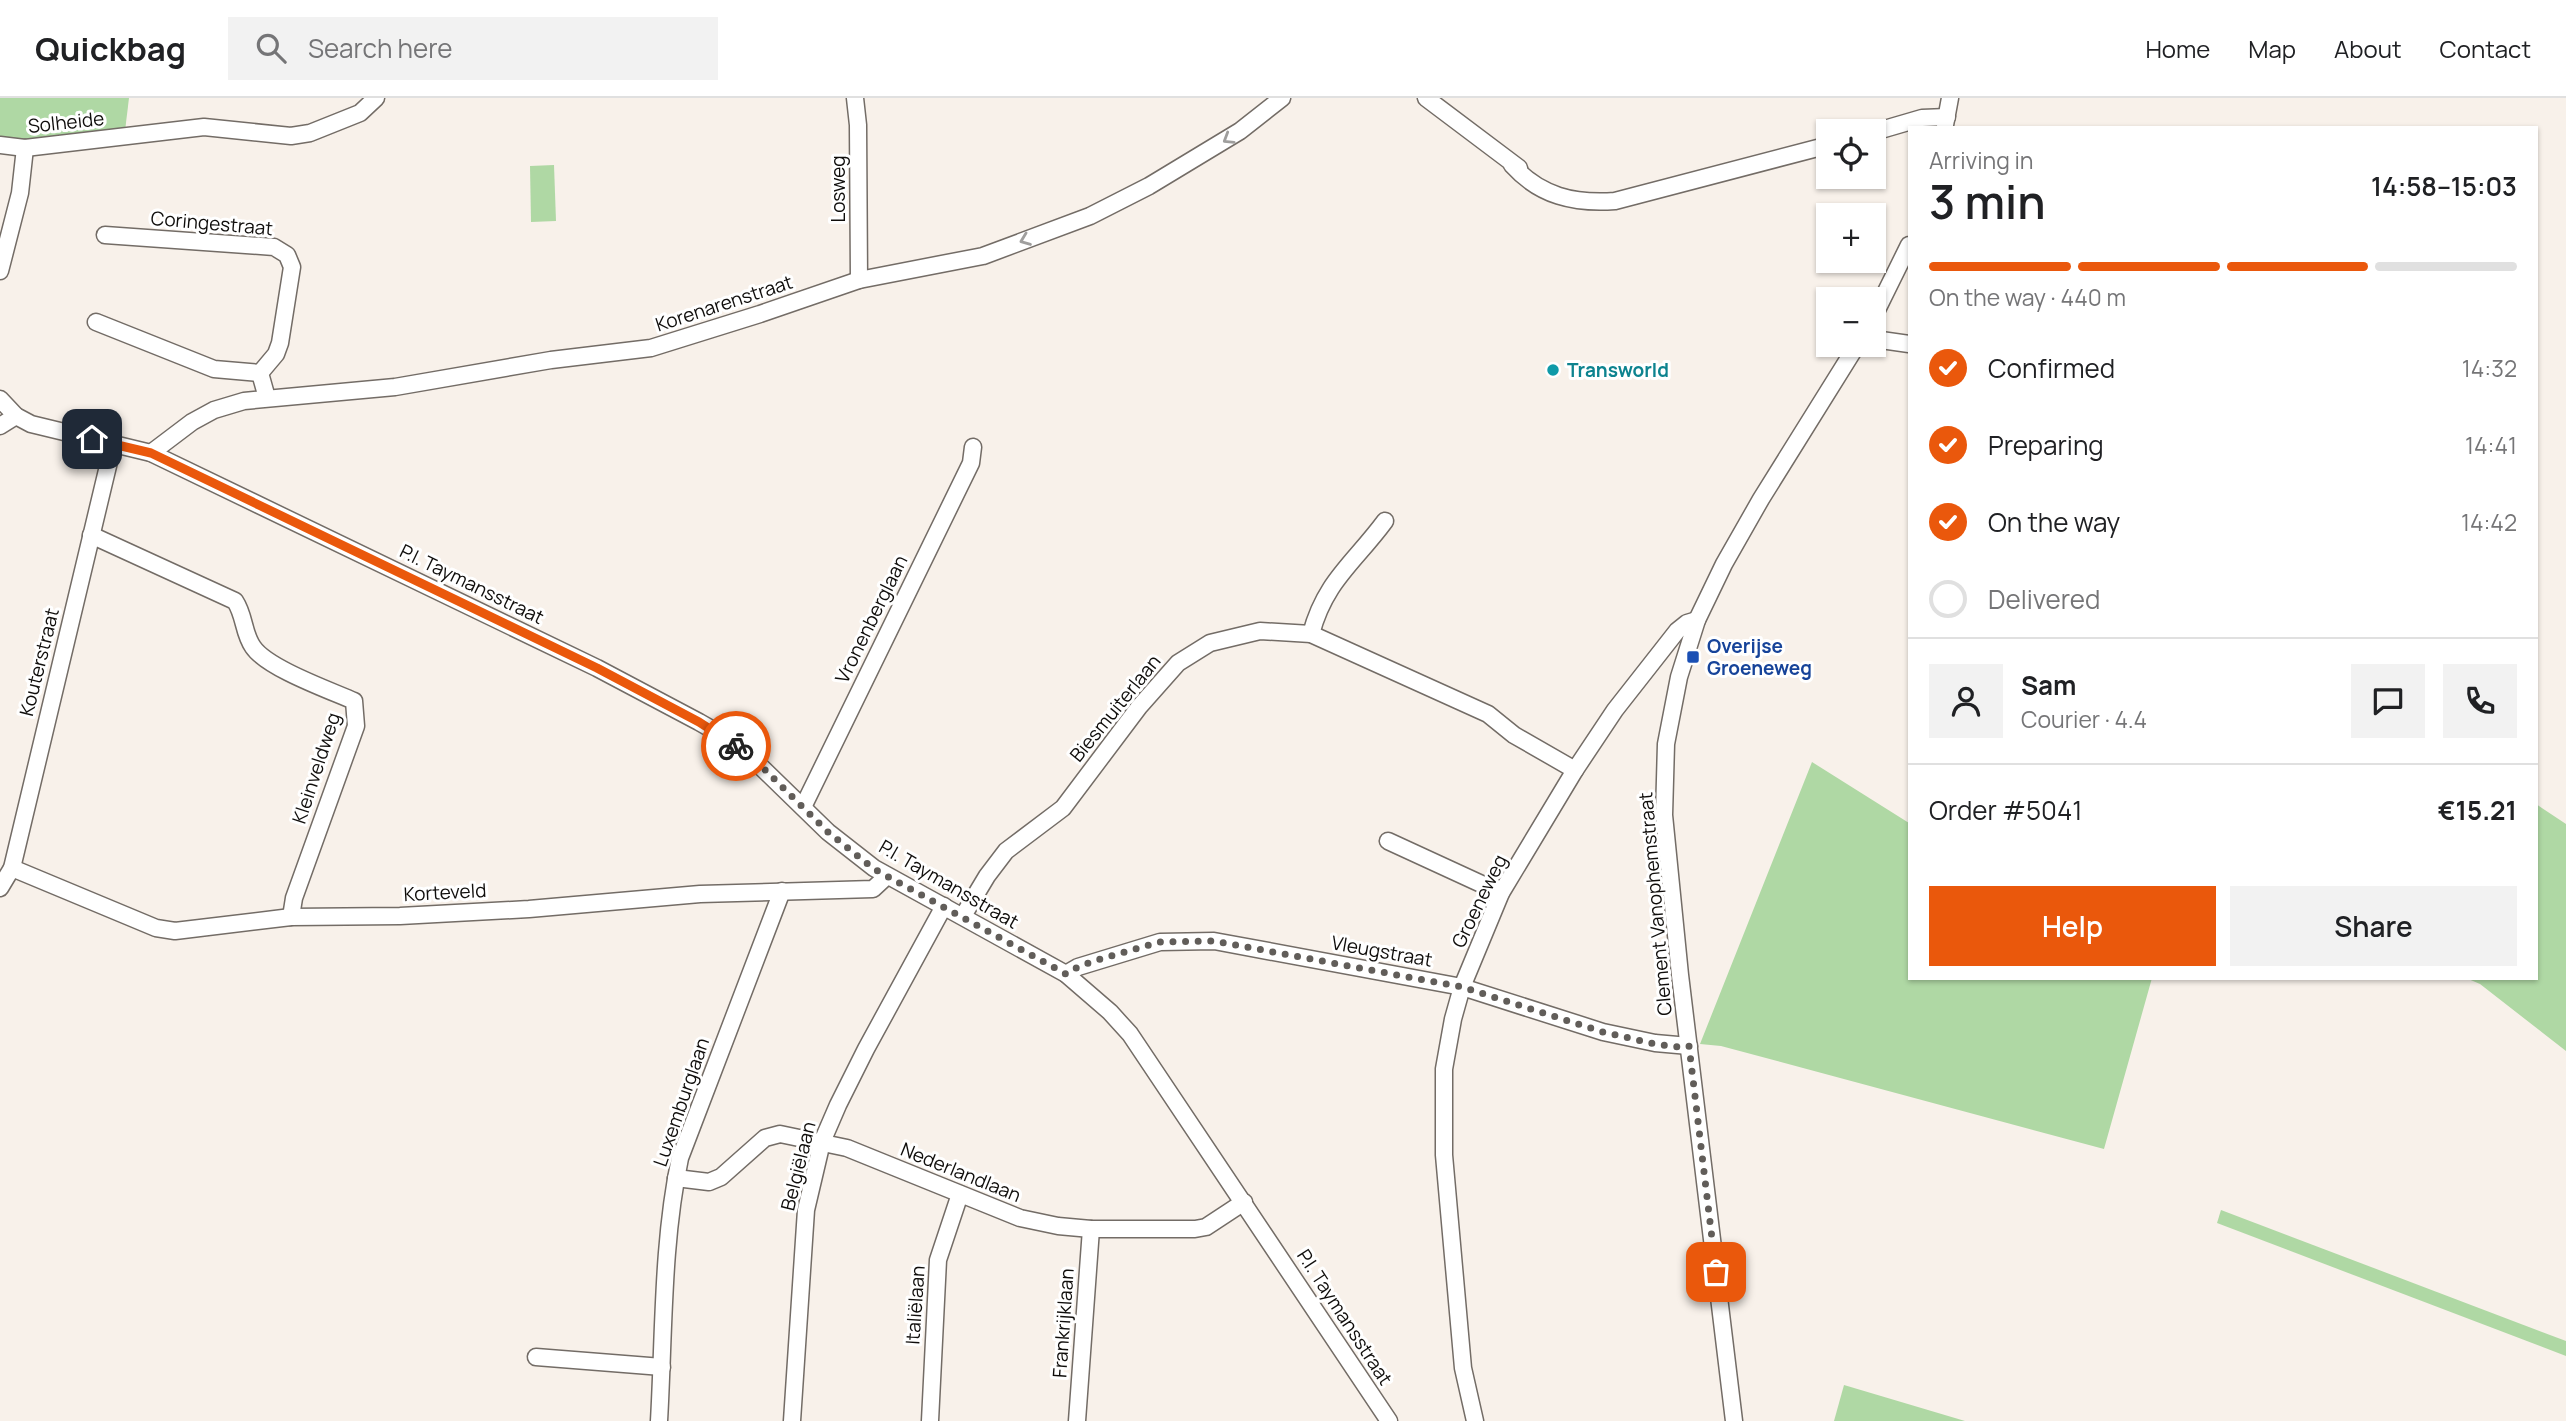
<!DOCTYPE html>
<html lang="en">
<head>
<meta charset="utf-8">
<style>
	:root { --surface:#fff; --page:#f2f2f2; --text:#202124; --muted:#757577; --line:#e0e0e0; --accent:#ea580c }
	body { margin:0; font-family:Manrope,sans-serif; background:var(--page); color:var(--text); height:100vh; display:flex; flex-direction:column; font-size:26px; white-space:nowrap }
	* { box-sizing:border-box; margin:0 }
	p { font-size:23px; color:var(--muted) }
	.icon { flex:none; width:38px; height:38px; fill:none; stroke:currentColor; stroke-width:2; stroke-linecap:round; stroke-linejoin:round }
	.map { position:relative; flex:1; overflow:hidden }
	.drawer { position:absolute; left:1908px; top:28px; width:630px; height:854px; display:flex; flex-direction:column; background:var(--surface); border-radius:0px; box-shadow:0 2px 5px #0004 }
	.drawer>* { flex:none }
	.controls { position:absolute; left:1816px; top:21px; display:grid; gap:14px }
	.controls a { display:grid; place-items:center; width:70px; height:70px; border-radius:0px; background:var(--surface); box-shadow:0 2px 5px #0004; font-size:35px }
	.pin { position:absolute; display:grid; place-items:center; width:60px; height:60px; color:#fff; margin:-30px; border-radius:14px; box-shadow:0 4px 10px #0006 }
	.courier { position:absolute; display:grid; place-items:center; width:70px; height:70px; margin:-35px; border:5px solid #ea580c; border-radius:50%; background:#fff; color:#222; box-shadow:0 2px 9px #0007 }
	.summary em { font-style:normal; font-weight:600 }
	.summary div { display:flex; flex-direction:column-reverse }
	.summary { display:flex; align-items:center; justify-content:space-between; height:119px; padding:0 21px }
	h1 { font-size:46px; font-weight:600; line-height:52px }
	.bar { display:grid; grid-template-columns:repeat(4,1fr); gap:10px 7px; align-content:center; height:84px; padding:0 21px }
	.bar i { height:9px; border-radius:5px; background:var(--line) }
	.bar .active { background:var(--accent) }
	.bar p { grid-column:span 4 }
	.line { display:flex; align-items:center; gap:18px; padding:0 21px; border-top:2px solid var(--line) }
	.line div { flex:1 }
	.round { display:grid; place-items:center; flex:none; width:74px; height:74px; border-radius:0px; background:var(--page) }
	ol { padding:0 21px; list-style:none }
	li { display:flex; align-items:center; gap:21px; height:77px }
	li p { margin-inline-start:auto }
	li .icon { padding:7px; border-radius:50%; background:var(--accent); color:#fff; stroke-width:4 }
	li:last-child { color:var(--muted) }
	li i { width:38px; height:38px; border:4px solid var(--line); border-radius:50% }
	.button { display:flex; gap:14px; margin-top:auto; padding:14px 21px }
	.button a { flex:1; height:80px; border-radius:0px; background:var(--accent); color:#fff; font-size:28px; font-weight:600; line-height:80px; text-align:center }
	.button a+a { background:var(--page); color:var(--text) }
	header { display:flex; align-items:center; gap:42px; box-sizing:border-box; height:98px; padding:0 35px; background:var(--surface); border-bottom:2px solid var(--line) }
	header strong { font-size:33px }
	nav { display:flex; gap:38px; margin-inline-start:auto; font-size:24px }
	.search { width:490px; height:63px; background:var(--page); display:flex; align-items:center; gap:18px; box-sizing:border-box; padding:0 24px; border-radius:0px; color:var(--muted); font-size:26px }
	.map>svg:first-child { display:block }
	.green { fill:#afd8a4 }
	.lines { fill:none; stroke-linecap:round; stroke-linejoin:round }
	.minor-casing { stroke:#736c66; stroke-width:19 }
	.minor { stroke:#fff; stroke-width:16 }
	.oneway { stroke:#9f9e9d }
	.done { stroke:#615d59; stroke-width:7; stroke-dasharray:0 12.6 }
	.route { stroke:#ea580c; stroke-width:9 }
	.culture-dot { fill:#0f9aa8; stroke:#fff; stroke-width:2.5 }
	.transit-dot { fill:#1a4fb4; stroke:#fff; stroke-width:2.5 }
	.labels { text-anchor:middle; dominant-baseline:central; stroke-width:6; stroke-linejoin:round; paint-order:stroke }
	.street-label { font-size:19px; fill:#0f0d0b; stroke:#fff }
	.culture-label { font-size:19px; font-weight:bold; fill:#0d838f; stroke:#fff; text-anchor:start }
	.transit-label { font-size:19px; font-weight:bold; fill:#164399; stroke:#fff; text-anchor:start }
</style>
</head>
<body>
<header>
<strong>Quickbag</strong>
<div class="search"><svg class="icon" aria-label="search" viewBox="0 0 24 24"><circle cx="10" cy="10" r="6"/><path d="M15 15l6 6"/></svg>Search here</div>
<nav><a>Home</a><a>Map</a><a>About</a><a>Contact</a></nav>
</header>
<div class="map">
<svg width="2566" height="1323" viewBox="0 0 2566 1323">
	<rect width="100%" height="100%" fill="#f8f1ea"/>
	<!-- green -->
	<g class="green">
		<polygon points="0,0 129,0 125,33 25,46 0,43"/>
		<polygon points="554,67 556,123 531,124 530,68"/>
		<polygon points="1812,664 1909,725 1909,880 2152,880 2104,1051 1721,948 1700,946"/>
		<polygon points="2536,706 2566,726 2566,953 2480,886 2466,880 2536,880"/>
		<polygon points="2221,1112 2566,1243 2566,1258 2217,1125"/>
		<polygon points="1844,1287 1965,1323 1834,1323"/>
	</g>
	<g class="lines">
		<!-- minor casing -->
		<g class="minor-casing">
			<g id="minor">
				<polyline points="855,0 858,27 859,182"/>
				<polyline points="1426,0 1519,70"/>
				<polyline points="1945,27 1950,0"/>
				<polyline points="1874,34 1922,20 1947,19"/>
				<polyline points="0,47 25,50 204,29 291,38 310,35 360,15 376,0"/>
				<path d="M 1512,67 C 1540,98 1574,106 1615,103 L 1829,47"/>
				<polyline points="105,137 274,149 287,157 292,169 280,245 276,256 260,275 267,300"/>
				<polyline points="0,173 20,95 25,50"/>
				<polyline points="1874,218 1909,147"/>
				<polyline points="96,224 214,271 260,275"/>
				<polyline points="1874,241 1909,246"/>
				<polyline points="0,301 16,318 31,326 151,355 597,570 699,624 727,640 757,665 828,734 874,770 1066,876 1110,914 1130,936 1389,1323"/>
				<polyline points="0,328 16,318"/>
				<polyline points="151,355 192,324 214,312 244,303 395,289 551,262 651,250 760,216 859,182 983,158 1090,118 1149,88 1240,33 1282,0"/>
				<path d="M 91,437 L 235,503 C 245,518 243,535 253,549 C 267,570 329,592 354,603 L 356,628 L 294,800 L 291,819"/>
				<path d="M 1311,536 C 1325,483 1354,465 1385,423"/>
				<polyline points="803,709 971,365 973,349"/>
				<polyline points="1388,743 1501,795"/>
				<polyline points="12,770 156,830 175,833 291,819 400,818 529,811 700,796 873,791 887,778"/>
				<polyline points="0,790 12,770 113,347"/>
				<polyline points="963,818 987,778 1006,753 1063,710 1139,609 1178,565 1210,545 1260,533 1311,536 1488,616 1514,637 1575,672"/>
				<polyline points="1066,876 1078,869 1160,844 1214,843 1462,889 1603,934 1655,945 1689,948"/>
				<polyline points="676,1080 709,1084 721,1079 765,1040 780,1036 847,1050 1020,1120 1058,1128 1091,1131 1195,1131 1206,1129 1244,1104"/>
				<polyline points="536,1259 662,1269"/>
				<path d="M 659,1323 C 664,1236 662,1145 680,1060 L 782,793"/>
				<polyline points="792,1323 806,1112 822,1044 838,1007 866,951 944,808"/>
				<polyline points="930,1323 938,1162 960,1096"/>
				<polyline points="1077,1323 1091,1131"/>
				<polyline points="1475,1323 1463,1270 1444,1057 1444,971 1453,921 1462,889 1501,795 1575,672 1615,612 1677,533 1687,525 1697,522"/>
				<polyline points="1734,1323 1680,877 1664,717 1666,646 1679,579 1697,522 1724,466 1761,401 1857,247"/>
			</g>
		</g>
		<!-- minor -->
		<use href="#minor" class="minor"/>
	</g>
	<!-- one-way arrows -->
	<defs><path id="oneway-chevron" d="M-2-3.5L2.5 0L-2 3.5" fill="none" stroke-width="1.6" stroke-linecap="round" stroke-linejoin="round" transform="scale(1.75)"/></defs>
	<g class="oneway">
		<use href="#oneway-chevron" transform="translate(1228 41) rotate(148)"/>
		<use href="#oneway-chevron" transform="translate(1025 142) rotate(159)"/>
	</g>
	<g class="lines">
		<!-- done -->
		<polyline class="done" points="736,648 757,664 828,734 874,771 1066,876 1078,869 1097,862 1160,844 1214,843 1462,889 1603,934 1655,946 1679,949 1689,948 1716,1174"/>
		<!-- route -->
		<polyline class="route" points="92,341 151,355 597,570 699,624 736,648"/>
	</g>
	<!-- markers -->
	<circle class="culture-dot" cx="1553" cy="272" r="7"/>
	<rect class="transit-dot" x="1686" y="552" width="14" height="14" rx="3.5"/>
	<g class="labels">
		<!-- street labels -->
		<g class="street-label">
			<text transform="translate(66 24) rotate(-6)">Solheide</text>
			<text transform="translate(838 91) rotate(-90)">Losweg</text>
			<text transform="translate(212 125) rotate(5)">Coringestraat</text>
			<text transform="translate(724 205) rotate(-18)">Korenarenstraat</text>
			<text transform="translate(472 486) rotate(26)">P.I. Taymansstraat</text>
			<text transform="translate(871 521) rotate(-64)">Vronenberglaan</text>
			<text transform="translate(39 564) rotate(-76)">Kouterstraat</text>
			<text transform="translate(1115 610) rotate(-51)">Biesmuiterlaan</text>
			<text transform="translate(316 670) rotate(-72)">Kleinveldweg</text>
			<text transform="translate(949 786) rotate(30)">P.I. Taymansstraat</text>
			<text transform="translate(445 794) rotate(-3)">Korteveld</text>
			<text transform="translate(1479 803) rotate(-64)">Groeneweg</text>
			<text transform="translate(1655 806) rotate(-95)">Clement Vanophemstraat</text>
			<text transform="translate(1382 853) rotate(10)">Vleugstraat</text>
			<text transform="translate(681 1004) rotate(-71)">Luxemburglaan</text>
			<text transform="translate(798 1068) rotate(-76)">Belgiëlaan</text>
			<text transform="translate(961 1074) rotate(22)">Nederlandlaan</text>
			<text transform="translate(915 1207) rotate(-86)">Italiëlaan</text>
			<text transform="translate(1345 1219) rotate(57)">P.I. Taymansstraat</text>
			<text transform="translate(1063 1225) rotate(-86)">Frankrijklaan</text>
		</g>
		<!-- culture labels -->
		<g class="culture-label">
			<text x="1567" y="272">Transworld</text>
		</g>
		<!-- transit labels -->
		<g class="transit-label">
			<text x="1707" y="548">Overijse<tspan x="1707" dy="22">Groeneweg</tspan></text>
		</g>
	</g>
</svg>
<div class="controls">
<a><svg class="icon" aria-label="locate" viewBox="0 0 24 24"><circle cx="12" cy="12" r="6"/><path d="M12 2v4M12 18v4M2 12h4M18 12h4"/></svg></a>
<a>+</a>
<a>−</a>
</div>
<div class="pin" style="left:1716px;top:1174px;background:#ea580c"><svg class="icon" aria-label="bag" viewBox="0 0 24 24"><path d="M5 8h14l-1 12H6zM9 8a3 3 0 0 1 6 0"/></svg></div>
<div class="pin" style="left:92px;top:341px;background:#1f2937"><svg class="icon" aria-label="home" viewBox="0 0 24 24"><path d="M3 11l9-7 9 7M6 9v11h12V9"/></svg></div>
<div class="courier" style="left:736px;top:648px"><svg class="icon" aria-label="bike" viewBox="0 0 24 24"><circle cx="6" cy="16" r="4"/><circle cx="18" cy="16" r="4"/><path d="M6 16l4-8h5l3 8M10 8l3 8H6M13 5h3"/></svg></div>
<section class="drawer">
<div class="summary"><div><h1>3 min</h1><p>Arriving in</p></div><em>14:58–15:03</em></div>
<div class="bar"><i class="active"></i><i class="active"></i><i class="active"></i><i></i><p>On the way · 440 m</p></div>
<ol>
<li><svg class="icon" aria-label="check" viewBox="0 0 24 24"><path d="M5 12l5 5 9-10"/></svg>Confirmed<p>14:32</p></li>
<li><svg class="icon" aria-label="check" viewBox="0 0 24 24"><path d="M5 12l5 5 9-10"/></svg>Preparing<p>14:41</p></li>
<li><svg class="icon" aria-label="check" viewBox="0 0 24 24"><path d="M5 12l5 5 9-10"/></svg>On the way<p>14:42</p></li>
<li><i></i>Delivered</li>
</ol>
<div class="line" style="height:126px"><a class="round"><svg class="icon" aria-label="person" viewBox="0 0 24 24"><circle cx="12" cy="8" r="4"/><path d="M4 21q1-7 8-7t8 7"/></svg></a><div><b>Sam</b><p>Courier · 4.4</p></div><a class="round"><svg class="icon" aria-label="chat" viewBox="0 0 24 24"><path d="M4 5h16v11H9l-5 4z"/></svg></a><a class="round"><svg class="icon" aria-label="phone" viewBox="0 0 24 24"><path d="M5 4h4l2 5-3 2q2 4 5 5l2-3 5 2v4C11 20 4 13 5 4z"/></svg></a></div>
<div class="line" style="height:91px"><div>Order #5041</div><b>€15.21</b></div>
<div class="button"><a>Help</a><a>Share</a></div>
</section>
</div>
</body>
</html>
